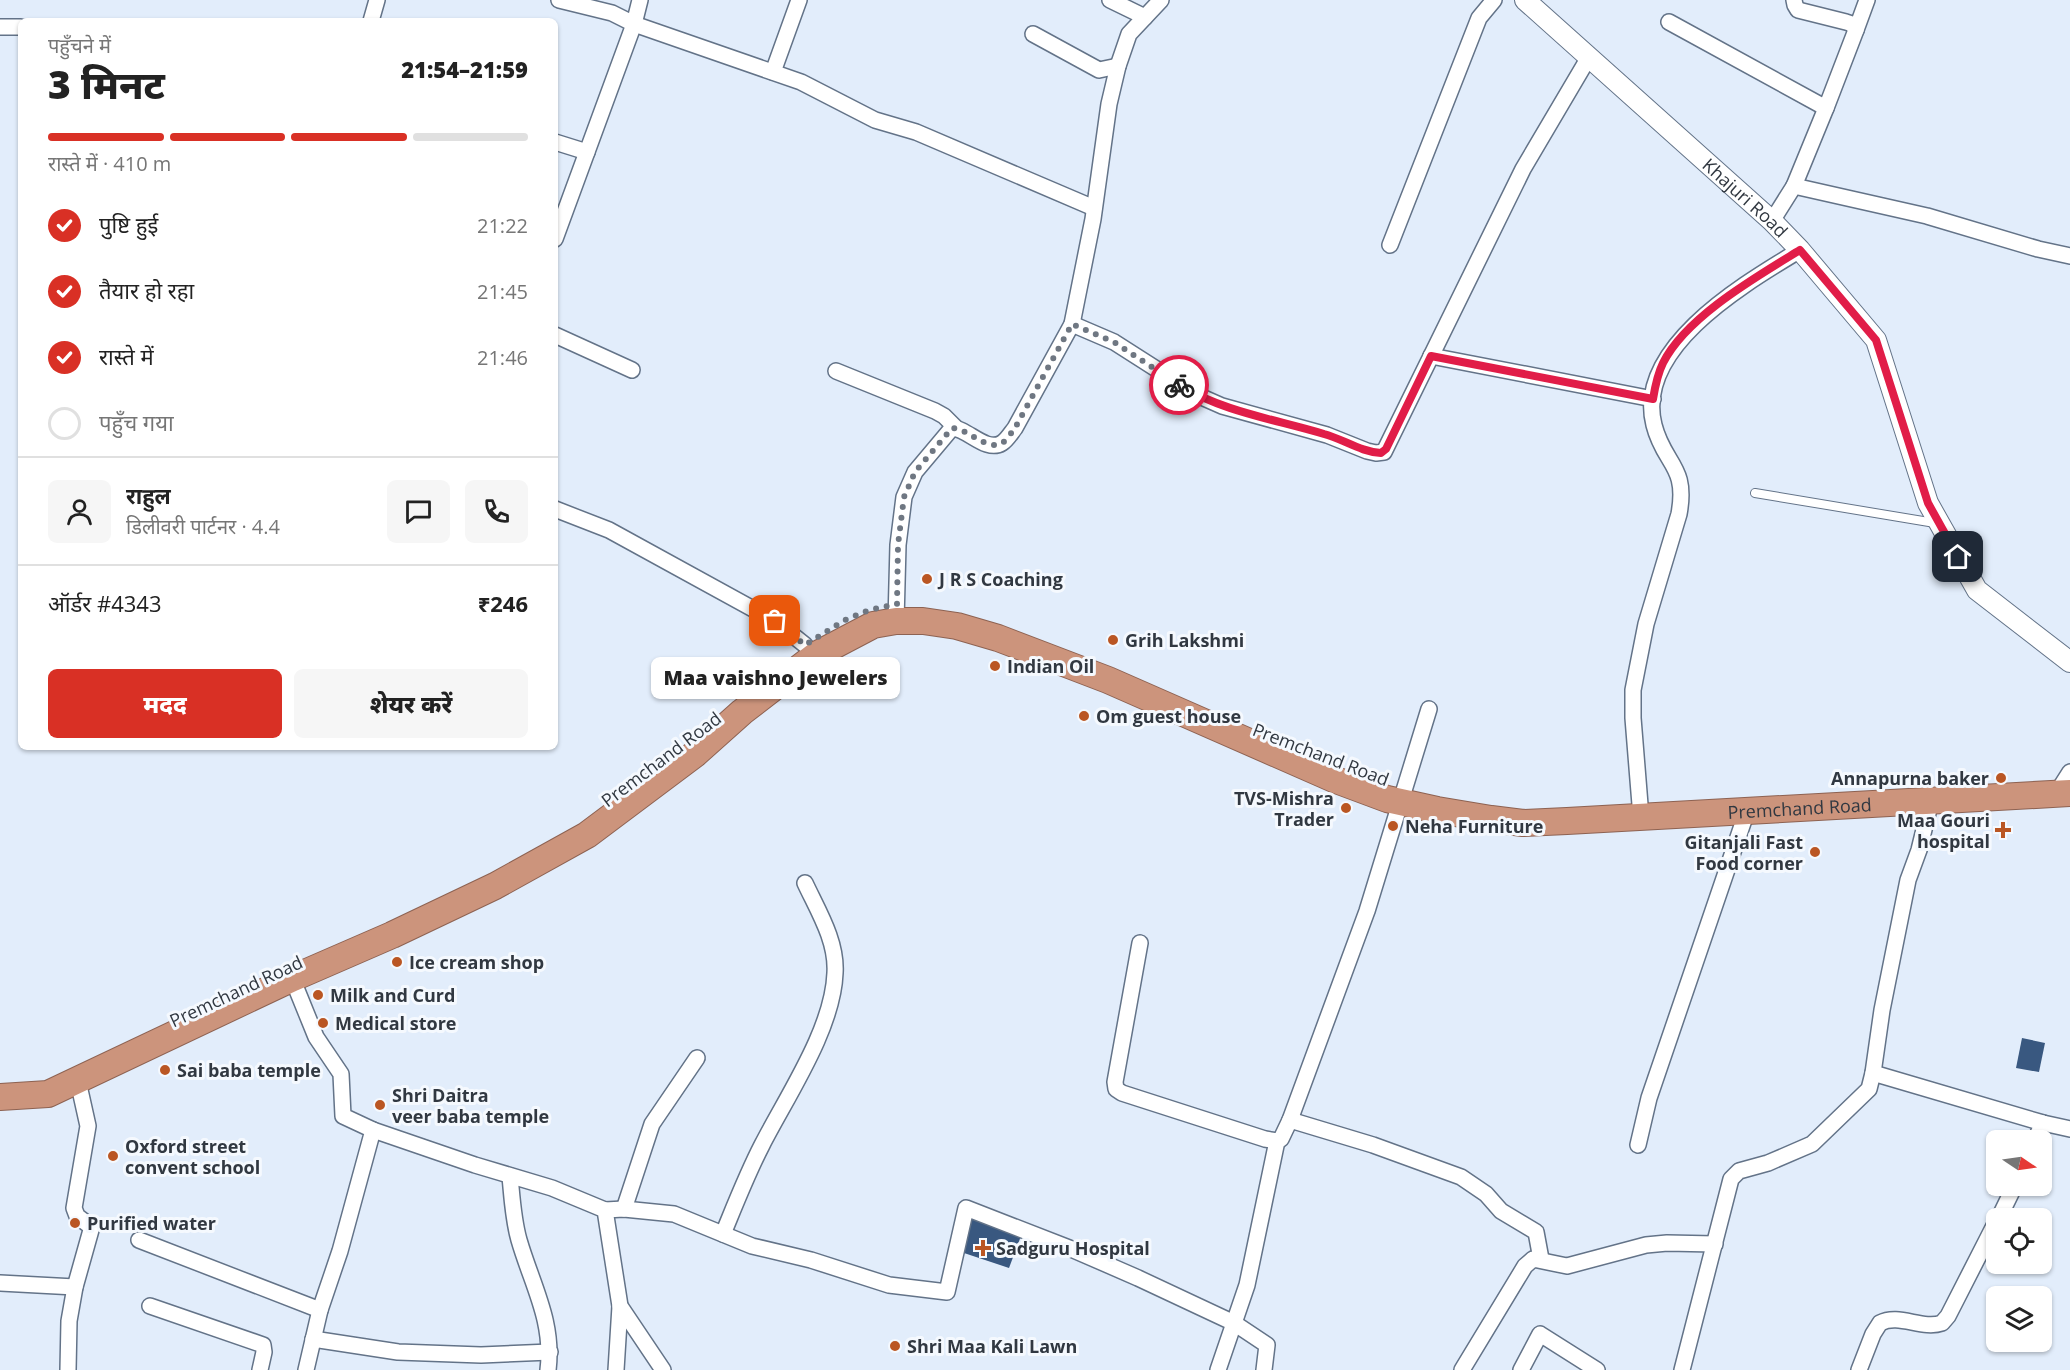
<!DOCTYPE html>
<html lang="hi">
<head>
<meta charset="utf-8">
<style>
	:root { --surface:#fff; --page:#f6f6f6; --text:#222; --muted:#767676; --line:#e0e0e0; --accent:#d93025 }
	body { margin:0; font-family:"Open Sans","Noto Sans Devanagari",sans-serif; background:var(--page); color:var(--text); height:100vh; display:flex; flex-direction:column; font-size:22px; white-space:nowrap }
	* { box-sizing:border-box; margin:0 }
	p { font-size:20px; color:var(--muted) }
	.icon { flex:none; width:33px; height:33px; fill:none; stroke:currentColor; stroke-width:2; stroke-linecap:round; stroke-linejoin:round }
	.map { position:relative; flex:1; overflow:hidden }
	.panel { position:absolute; left:18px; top:18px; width:540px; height:732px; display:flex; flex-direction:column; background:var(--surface); border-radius:9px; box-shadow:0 2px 4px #0004 }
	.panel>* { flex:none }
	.needle { width:39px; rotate:103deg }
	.buttons { position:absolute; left:1986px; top:1130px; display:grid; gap:12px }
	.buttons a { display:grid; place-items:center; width:66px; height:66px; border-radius:9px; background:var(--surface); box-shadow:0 2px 4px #0004; font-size:30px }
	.pin { position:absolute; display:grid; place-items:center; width:51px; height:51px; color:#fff; margin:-26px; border-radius:12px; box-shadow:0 3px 9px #0006 }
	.courier { position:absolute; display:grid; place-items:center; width:60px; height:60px; margin:-30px; border:4px solid #e11d48; border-radius:50%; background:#fff; color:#222; box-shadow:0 2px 8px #0007 }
	.bubble { position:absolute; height:42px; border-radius:9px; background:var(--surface); box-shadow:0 2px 4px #0004; font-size:20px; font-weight:800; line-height:42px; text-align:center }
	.summary em { font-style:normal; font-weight:800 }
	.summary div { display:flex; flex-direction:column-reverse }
	.summary { display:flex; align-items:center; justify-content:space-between; height:102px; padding:0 30px }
	h1 { font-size:39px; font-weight:800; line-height:45px }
	.bar { display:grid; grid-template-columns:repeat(4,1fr); gap:9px 6px; align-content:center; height:72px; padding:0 30px }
	.bar i { height:8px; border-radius:4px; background:var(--line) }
	.bar .on { background:var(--accent) }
	.bar p { grid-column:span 4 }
	.line { display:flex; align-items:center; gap:15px; padding:0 30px; border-top:2px solid var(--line) }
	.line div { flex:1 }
	.round { display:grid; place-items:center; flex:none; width:63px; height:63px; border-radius:9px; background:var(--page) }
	ol { padding:0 30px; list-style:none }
	li { display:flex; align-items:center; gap:18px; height:66px }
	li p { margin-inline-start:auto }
	li .icon { padding:6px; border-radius:50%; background:var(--accent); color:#fff; stroke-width:4 }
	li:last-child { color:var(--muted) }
	li i { width:33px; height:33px; border:3px solid var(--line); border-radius:50% }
	.button { display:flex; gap:12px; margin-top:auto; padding:12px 30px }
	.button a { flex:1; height:69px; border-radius:9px; background:var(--accent); color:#fff; font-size:24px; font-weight:800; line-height:69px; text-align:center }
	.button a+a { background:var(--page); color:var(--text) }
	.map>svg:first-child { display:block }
	.building { fill:#395880 }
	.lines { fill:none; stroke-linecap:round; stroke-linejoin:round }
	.service-casing { stroke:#637388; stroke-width:10 }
	.minor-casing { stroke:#637388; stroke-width:18 }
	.tertiary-casing { stroke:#637388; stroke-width:22 }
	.trunk-casing { stroke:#8d6252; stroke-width:28 }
	.service { stroke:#fff; stroke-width:8 }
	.minor { stroke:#fff; stroke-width:15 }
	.tertiary { stroke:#fff; stroke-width:20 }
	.trunk { stroke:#cc947c; stroke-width:26 }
	.done { stroke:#6f7782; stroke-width:6; stroke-dasharray:0 10.8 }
	.route { stroke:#e11d48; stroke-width:8 }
	.poi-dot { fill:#ba5623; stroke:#f5f9fe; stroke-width:2 }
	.labels { text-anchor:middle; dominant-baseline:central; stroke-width:6; stroke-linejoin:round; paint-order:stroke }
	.street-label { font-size:18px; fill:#313841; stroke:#f5f9fe }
	.poi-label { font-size:18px; font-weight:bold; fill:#313841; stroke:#f5f9fe; text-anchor:start }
</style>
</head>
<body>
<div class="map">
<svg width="2070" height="1370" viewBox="0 0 2070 1370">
	<rect width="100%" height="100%" fill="#e2edfb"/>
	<!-- building -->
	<g class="building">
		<polygon points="2022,1038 2045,1043 2039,1072 2016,1068"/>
		<polygon points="972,1219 1021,1236 1009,1268 961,1252"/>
	</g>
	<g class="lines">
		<!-- service casing -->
		<g class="service-casing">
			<polyline id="service" points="1755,493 1935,523"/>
		</g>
		<!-- minor casing -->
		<g class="minor-casing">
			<g id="minor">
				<polyline points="559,0 612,13 634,24 801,82 875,120 916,132 1094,208"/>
				<polyline points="1110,0 1145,17"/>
				<polyline points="1794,0 1795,5 1798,10 1846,22 1852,24 1856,30 1826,108 1794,186"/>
				<polyline points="371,21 377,0"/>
				<polyline points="1669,22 1826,108"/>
				<polyline points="0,27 21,27"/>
				<polyline points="1856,30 1867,0"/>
				<polyline points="1033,34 1099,70 1118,66"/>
				<polyline points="773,72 799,0"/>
				<polyline points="555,142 587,152"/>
				<polyline points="1772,221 1794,186 1927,216 2038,249 2070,256"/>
				<polyline points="555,239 634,24 640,0"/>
				<polyline points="1390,245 1479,18 1494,0"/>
				<polyline points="1072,324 1114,342 1197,395 1222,406 1327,435 1367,451 1376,453 1384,452 1523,169 1589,57"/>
				<polyline points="555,335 632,370"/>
				<polyline points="1431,356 1653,399"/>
				<polyline points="836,371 935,411 944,416 955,427"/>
				<polyline points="555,509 609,530 775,621 805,645"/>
				<path d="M 896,621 L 898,545 L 904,497 L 915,472 L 952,428 C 967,428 986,453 1002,443 C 1007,440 1011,433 1015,428 L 1072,324 L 1093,219 L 1109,104 L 1118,66 L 1129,34 L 1161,0"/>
				<polyline points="2056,794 2070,772"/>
				<path d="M 1641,817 L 1633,718 L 1633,690 L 1646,624 L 1679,514 C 1688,465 1664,465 1654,425 C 1634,347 1746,283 1800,250"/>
				<polyline points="1140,943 1115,1082 1116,1089 1122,1093 1265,1139 1277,1141 1281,1139 1290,1120 1367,911 1429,709"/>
				<polyline points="290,973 316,1037 341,1074 343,1116 373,1130 340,1251 320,1310 306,1370"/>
				<polyline points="1873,1073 1882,1010 1908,880 1919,850 1931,801"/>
				<polyline points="1290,1120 1373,1145 1461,1177 1486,1194 1501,1211 1536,1232 1541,1259"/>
				<polyline points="373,1130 475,1165 552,1188 605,1210 620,1306 663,1370"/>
				<polyline points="2035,1140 2043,1123"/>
				<polyline points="1638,1145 1649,1098 1747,811"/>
				<path d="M 510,1176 C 512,1197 513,1219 519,1240 C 532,1285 554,1321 548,1370"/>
				<polyline points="624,1209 652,1124 697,1058"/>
				<polyline points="605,1210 624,1209 674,1214 752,1246 811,1260 889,1285 947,1292 966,1208 1069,1248 1138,1278 1234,1323 1267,1345 1264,1370"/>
				<polyline points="1999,1218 2015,1185"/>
				<path d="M 723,1234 C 735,1205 747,1174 762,1145 C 787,1096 833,1029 835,973 C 837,941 818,911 805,883"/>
				<polyline points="139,1240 320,1310"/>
				<polyline points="0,1283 75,1287"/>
				<polyline points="150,1306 263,1345 264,1352 260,1370"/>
				<polyline points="313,1339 398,1352 481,1355 550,1352"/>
				<polyline points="68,1370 69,1321 75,1287 91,1230 90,1226 77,1216 74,1208 88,1126 78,1081"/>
				<polyline points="616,1370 620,1306"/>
				<polyline points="1218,1370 1247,1285 1277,1141"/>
				<polyline points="1462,1370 1525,1266 1533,1259 1567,1266 1646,1245 1667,1243 1715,1244"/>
				<polyline points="1521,1370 1540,1334 1597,1370"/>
				<polyline points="1682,1370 1731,1179 1739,1171 1768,1163 1812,1144 1869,1089 1873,1073 2043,1123 2070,1129"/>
				<path d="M 1859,1370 L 1873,1334 L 1880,1323 C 1899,1313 1922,1330 1942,1323 L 1948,1316 L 1996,1222"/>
			</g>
		</g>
		<!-- tertiary casing -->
		<g class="tertiary-casing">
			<g id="tertiary">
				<path id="s1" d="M 1525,0 L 1772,221 L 1800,250 L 1876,340 L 1928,503 L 1977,590 L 2070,662"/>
			</g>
		</g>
		<!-- trunk casing -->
		<g class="trunk-casing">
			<g id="trunk">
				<path id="s2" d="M 0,1097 L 48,1094 L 293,978 L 392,935 L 495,886 L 587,835 L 695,754 L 742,712 L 816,655 L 873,625 L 896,621 L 923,621 L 957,626 L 998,638 L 1108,680 L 1336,780 L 1387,799 L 1437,810 L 1491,819 L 1523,823 L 1567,821 L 2070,793"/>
			</g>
		</g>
		<!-- service -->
		<use href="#service" class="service"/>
		<!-- minor -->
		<use href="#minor" class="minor"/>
		<!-- tertiary -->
		<use href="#tertiary" class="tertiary"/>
		<!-- trunk -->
		<use href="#trunk" class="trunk"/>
	</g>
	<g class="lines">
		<!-- done -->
		<path class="done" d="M 775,621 L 805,645 L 845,620 L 869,610 L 897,604 L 898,545 L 904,497 L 915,472 L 952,428 C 967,428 988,452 1002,443 C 1007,440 1011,433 1015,428 L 1072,324 L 1114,342 L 1179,385"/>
		<!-- route -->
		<path class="route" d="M 1179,385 C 1224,412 1274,419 1324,434 C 1343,439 1361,452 1381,453 L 1386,449 L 1431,356 L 1653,399 C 1655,387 1657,375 1663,363 C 1686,317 1756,277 1800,250 L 1876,340 L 1928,503 L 1958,557"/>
	</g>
	<!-- markers -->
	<g class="poi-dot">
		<circle cx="927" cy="579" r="6"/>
		<circle cx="1113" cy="640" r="6"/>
		<circle cx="995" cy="666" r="6"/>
		<circle cx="1084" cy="716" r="6"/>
		<circle cx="2001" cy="778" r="6"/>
		<circle cx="1346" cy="808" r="6"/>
		<circle cx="1393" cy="826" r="6"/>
		<path d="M2000 821h6v6h6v6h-6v6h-6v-6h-6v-6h6z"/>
		<circle cx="1815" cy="852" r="6"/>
		<circle cx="397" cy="962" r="6"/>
		<circle cx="318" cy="995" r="6"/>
		<circle cx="323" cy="1023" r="6"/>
		<circle cx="165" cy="1070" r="6"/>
		<circle cx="380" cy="1105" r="6"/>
		<circle cx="113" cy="1156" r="6"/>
		<circle cx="75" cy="1223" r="6"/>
		<path d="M980 1239h6v6h6v6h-6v6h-6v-6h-6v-6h6z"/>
		<circle cx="895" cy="1346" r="6"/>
	</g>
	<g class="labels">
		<!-- street labels -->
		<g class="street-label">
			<text stroke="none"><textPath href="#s1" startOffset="296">Khajuri Road</textPath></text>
			<text transform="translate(1321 754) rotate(21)">Premchand Road</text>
			<text transform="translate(661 759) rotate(-37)">Premchand Road</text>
			<text stroke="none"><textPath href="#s2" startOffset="1966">Premchand Road</textPath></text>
			<text transform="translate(236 991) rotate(-25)">Premchand Road</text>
		</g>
		<!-- poi labels -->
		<g class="poi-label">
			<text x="939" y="579">J R S Coaching</text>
			<text x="1125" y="640">Grih Lakshmi</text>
			<text x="1007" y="666">Indian Oil</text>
			<text x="1096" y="716">Om guest house</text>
			<text x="1989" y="778" text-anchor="end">Annapurna baker</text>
			<text x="1334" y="798" text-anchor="end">TVS-Mishra<tspan x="1334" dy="21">Trader</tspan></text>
			<text x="1990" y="820" text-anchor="end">Maa Gouri<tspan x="1990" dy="21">hospital</tspan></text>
			<text x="1405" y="826">Neha Furniture</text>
			<text x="1803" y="842" text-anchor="end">Gitanjali Fast<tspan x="1803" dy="21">Food corner</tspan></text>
			<text x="409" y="962">Ice cream shop</text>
			<text x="330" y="995">Milk and Curd</text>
			<text x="335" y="1023">Medical store</text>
			<text x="177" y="1070">Sai baba temple</text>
			<text x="392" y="1095">Shri Daitra<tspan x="392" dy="21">veer baba temple</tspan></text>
			<text x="125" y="1146">Oxford street<tspan x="125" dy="21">convent school</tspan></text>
			<text x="87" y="1223">Purified water</text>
			<text x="996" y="1248">Sadguru Hospital</text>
			<text x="907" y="1346">Shri Maa Kali Lawn</text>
		</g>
	</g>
</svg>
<div class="buttons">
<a><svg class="needle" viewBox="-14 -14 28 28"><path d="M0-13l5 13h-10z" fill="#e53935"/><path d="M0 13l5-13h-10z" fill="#767676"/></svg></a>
<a><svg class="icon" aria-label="locate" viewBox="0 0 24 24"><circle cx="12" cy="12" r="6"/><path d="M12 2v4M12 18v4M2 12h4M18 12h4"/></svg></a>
<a><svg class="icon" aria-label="layers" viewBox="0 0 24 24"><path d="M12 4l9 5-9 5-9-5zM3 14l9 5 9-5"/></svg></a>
</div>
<div class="pin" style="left:775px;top:621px;background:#ea580c"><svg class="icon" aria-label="bag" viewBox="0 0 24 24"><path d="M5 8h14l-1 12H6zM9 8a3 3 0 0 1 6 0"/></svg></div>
<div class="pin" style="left:1958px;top:557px;background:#1f2937"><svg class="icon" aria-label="home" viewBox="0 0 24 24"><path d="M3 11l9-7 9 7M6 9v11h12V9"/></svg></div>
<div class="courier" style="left:1179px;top:385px"><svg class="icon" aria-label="bike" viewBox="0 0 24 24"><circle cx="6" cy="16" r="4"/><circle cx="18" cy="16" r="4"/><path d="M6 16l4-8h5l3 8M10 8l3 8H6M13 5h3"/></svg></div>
<div class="bubble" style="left:651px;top:657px;width:249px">Maa vaishno Jewelers</div>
<section class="panel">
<div class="summary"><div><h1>3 मिनट</h1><p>पहुँचने में</p></div><em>21:54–21:59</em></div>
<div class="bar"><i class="on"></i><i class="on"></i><i class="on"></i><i></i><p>रास्ते में · 410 m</p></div>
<ol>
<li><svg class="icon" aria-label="check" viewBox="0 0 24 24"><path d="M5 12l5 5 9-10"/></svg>पुष्टि हुई<p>21:22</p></li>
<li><svg class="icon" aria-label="check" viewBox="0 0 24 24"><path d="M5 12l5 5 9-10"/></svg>तैयार हो रहा<p>21:45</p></li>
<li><svg class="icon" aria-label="check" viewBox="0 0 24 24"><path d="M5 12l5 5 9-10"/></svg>रास्ते में<p>21:46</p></li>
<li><i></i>पहुँच गया</li>
</ol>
<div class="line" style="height:108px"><a class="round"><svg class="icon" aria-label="person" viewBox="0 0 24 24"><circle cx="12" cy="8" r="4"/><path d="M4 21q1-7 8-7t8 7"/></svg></a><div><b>राहुल</b><p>डिलीवरी पार्टनर · 4.4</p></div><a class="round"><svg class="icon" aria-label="chat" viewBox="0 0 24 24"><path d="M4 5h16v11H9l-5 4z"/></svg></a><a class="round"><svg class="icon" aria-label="phone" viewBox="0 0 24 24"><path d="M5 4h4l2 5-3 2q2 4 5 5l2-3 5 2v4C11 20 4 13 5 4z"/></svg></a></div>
<div class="line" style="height:78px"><div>ऑर्डर #4343</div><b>₹246</b></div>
<div class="button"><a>मदद</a><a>शेयर करें</a></div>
</section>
</div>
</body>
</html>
